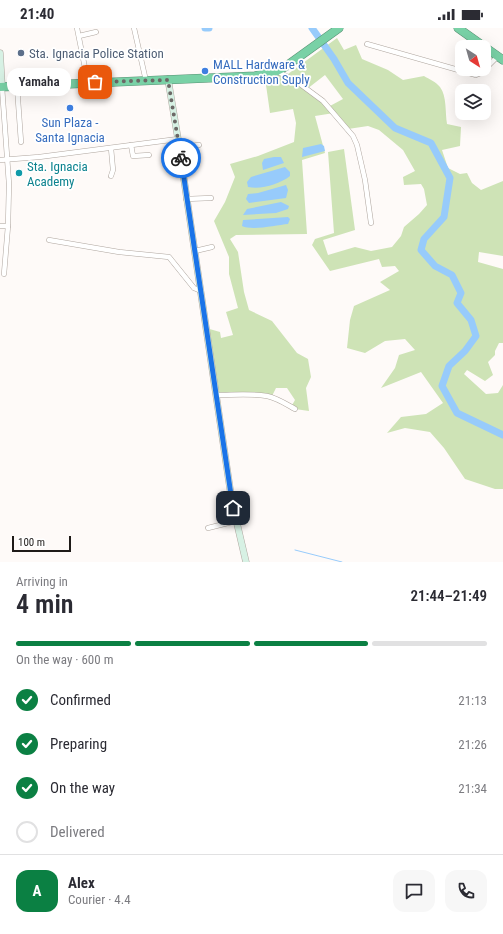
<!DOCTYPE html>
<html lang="en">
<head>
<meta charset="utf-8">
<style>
	:root { --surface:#fff; --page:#f7f7f7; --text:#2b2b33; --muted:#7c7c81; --line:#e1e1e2; --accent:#0b8043 }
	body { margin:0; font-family:"Roboto Condensed",sans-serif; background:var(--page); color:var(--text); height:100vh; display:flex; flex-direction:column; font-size:15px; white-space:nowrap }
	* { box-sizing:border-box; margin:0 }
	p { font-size:13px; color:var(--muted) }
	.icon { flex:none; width:22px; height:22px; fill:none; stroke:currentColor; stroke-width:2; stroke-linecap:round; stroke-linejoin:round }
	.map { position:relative; height:534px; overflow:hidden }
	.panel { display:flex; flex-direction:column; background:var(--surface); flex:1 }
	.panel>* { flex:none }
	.needle { width:26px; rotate:143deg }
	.buttons { position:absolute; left:455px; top:12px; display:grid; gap:8px }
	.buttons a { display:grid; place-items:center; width:36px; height:36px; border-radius:8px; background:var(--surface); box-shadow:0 4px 16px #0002; font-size:20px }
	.scale { position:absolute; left:12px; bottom:10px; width:59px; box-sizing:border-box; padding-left:4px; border:2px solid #1e1a18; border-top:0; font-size:11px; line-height:14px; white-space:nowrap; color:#1e1a18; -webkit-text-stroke:3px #fff; paint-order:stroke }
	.pin { position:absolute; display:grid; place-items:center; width:34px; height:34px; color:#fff; margin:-17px; border-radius:8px; box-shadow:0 2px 6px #0006 }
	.courier { position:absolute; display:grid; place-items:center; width:40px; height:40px; margin:-20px; border:3px solid #1a73e8; border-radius:50%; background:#fff; color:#222; box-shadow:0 1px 5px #0007 }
	.bubble { position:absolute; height:28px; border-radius:12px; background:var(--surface); box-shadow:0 4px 16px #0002; font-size:13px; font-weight:600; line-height:28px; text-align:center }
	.head em { font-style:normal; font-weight:600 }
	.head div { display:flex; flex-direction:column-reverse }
	.head { display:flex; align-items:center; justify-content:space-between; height:68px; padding:0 16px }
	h1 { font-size:26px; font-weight:600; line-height:30px }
	.bar { display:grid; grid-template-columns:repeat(4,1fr); gap:6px 4px; align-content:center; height:48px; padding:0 16px }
	.bar i { height:5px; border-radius:3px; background:var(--line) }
	.bar .selected { background:var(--accent) }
	.bar p { grid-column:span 4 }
	.line { display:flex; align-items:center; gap:10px; padding:0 16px; border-top:1px solid var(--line) }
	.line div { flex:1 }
	.round { display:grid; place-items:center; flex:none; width:42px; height:42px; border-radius:12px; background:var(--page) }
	ol { padding:0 16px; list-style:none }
	li { display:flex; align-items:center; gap:12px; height:44px }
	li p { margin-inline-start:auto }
	li .icon { padding:4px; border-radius:50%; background:var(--accent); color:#fff; stroke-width:4 }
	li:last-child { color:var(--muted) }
	li i { width:22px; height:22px; border:2px solid var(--line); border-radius:50% }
	.status { display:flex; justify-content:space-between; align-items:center; height:28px; padding:0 20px; background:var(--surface); direction:ltr }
	.status svg { height:11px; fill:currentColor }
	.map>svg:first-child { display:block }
	.green { fill:#cee3b6; fill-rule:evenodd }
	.water { fill:#97cbfb }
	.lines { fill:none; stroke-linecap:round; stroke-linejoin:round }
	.stream { stroke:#97cbfb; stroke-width:1 }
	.river { stroke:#97cbfb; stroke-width:7 }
	.street-casing { stroke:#afa69f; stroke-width:5.5 }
	.secondary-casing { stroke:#afa69f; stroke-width:7 }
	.highway-casing { stroke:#599174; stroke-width:9 }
	.street { stroke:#fff; stroke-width:4.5 }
	.secondary { stroke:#d7f1e4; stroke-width:6 }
	.highway { stroke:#79d1a6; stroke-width:8 }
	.done { stroke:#6c6866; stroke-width:4; stroke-dasharray:0 7.2 }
	.route { stroke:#1a73e8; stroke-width:5 }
	.service-dot { fill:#5c6f8a; stroke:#fff; stroke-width:1.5 }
	.shop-dot { fill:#3f7fe0; stroke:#fff; stroke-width:1.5 }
	.culture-dot { fill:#0f9aa8; stroke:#fff; stroke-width:1.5 }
	.labels { text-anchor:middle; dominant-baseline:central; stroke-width:3.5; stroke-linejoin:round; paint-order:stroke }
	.service-label { font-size:13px; fill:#4e5e75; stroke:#fff; text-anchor:start }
	.shop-label { font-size:13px; fill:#366cbe; stroke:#fff; text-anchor:start }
	.culture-label { font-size:13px; fill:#0d838f; stroke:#fff; text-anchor:start }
</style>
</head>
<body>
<div class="status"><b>21:40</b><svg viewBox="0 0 49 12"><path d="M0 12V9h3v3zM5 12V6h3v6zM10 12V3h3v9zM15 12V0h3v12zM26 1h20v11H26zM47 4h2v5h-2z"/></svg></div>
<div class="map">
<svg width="503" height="534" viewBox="0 0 503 534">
	<rect width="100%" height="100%" fill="#fefaf8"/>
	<!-- green -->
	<path class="green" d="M 337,10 L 344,22 L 356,17 L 362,31 L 388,42 L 403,52 L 424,48 C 429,51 436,54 440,59 C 447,68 445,84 447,96 L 461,99 L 460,118 L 442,122 L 448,140 L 460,146 L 467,145 L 472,155 L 481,162 L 503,153 L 503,228 L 479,224 L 478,234 L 503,241 L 503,315 L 499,315 L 495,323 L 495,327 L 488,334 L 493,347 L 485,353 L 467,342 L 464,346 L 486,366 L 498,365 L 503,357 L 503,461 L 495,461 L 465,451 L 444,420 L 430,404 L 405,400 L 387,405 L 401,389 L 426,386 L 443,375 L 421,344 L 381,360 L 395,340 L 399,327 L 415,322 L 405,311 L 385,313 L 365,325 L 347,320 L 350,292 L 354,278 L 390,262 L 380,254 L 399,243 L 395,238 L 382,239 L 379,231 L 330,243 L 312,217 L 315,211 L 334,205 L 328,124 L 344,121 L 355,202 L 323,212 L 328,227 L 355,219 L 371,223 L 392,219 L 401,208 L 404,199 L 419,186 L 427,177 L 424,161 L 421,156 L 404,157 L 403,149 L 415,143 L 403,122 L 379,102 L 368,98 L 348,101 L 334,85 L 315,88 L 325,125 L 302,132 L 307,206 L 236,207 L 230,211 L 238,224 L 244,264 L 249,282 L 272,293 L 297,325 L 308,331 L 311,349 L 306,360 L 309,383 L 295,381 L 291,379 L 295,372 L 287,360 L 276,360 L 271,370 L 216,367 L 206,300 L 220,304 L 221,310 L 233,307 L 226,284 L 238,280 L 229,246 L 229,229 L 214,193 L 225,174 L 235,149 L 230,136 L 258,128 L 294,114 L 296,95 L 293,81 L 270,85 L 265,50 L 281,45 L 294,51 L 288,46 ZM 325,47 L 343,71 L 328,79 L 307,61 Z"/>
	<!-- water -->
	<g class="water">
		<polygon points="321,116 324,118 325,123 302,129 303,120"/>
		<polygon points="274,129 281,129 284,135 263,142 262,135 264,131"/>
		<path d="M 285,139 L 290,144 L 290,148 C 280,156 261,162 248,159 L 247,154 L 251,149 Z"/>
		<polygon points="286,157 288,162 286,170 249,175 246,171 248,166 258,165"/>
		<polygon points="281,174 289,178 288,181 276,185 243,187 247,181"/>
		<path d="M 288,189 L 290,191 L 288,196 C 277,197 252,203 242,198 L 243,192 Z"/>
	</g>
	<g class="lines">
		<!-- stream -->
		<polyline class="stream" points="295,522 342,534"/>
		<!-- river -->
		<g class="river">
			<polyline points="205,0 209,0"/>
			<polyline points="312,0 334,31 348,55 395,100 431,115 450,150 444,189 424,211 421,222 435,238 452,247 461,265 457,275 471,292 476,308 465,323 449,338 442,358 457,385 503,407"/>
		</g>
		<!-- street casing -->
		<g class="street-casing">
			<g id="street">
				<polyline points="77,0 88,55"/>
				<polyline points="134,0 146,53"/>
				<polyline points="79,8 96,4"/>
				<polyline points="367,16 476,47 481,45 498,28"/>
				<polyline points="277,43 300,56 323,73 353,108 357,117 365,152 371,195"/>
				<polyline points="17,58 21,114"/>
				<polyline points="2,59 9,156 8,198"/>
				<polyline points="131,117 133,128 149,127"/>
				<polyline points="179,119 199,117"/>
				<polyline points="0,132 39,129 178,111"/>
				<polyline points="111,148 113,142 111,120"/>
				<polyline points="186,171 211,170"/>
				<polyline points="0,198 8,198 4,246"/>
				<polyline points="49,212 119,224 169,229 194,260 201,263"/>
				<polyline points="195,223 212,219"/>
				<path d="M 216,367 C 233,367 250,365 267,368 C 277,370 286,376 295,381"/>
				<polyline points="208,500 236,493"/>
			</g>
		</g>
		<!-- secondary casing -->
		<g class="secondary-casing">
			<g id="secondary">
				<polyline points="0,25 2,59"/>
				<polyline points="168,51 178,111 232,474 246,534"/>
			</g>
		</g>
		<!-- highway casing -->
		<g class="highway-casing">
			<g id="highway">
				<polyline points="458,0 503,32"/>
				<polyline points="0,59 255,48 277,43 285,39 339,0"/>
			</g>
		</g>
		<!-- street -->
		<use href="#street" class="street"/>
		<!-- secondary -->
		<use href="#secondary" class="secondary"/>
		<!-- highway -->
		<use href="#highway" class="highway"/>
	</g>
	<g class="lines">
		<!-- done -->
		<polyline class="done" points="95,54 168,52 181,130"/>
		<!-- route -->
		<polyline class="route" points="181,130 233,480"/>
	</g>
	<!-- markers -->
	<circle class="service-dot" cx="21" cy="25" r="4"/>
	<g class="shop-dot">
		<circle cx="205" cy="43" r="4"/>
		<circle cx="70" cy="80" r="4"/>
	</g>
	<circle class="culture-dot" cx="19" cy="145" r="4"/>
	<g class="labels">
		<!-- service labels -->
		<g class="service-label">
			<text x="29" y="25">Sta. Ignacia Police Station</text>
		</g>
		<!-- shop labels -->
		<g class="shop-label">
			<text x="213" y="36">MALL Hardware &amp;<tspan x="213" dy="15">Construction Suply</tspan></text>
			<text x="70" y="94" text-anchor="middle">Sun Plaza -<tspan x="70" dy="15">Santa Ignacia</tspan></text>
		</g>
		<!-- culture labels -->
		<g class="culture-label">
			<text x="27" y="138">Sta. Ignacia<tspan x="27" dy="15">Academy</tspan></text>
		</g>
	</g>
</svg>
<div class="buttons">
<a><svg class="needle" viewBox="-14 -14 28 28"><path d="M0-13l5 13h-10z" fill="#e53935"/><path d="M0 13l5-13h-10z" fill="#7c7c81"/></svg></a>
<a><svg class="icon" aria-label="layers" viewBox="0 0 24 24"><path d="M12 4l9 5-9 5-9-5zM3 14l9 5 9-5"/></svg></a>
</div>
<div class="scale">100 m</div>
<div class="pin" style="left:95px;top:54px;background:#ea580c"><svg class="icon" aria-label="bag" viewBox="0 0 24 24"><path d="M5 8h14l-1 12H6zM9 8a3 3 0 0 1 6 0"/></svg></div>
<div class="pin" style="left:233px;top:480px;background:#1f2937"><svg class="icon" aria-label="home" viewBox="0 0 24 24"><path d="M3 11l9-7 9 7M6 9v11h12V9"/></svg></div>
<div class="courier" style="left:181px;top:130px"><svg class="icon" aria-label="bike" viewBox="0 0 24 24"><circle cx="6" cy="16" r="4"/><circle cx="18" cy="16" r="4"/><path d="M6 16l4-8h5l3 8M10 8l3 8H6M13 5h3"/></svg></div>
<div class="bubble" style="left:7px;top:40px;width:64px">Yamaha</div>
</div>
<section class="panel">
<div class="head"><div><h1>4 min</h1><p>Arriving in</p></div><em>21:44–21:49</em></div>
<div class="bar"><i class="selected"></i><i class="selected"></i><i class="selected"></i><i></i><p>On the way · 600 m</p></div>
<ol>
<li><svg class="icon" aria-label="check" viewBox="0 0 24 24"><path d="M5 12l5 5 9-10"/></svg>Confirmed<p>21:13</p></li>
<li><svg class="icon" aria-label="check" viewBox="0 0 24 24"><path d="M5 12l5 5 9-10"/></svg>Preparing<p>21:26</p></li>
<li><svg class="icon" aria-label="check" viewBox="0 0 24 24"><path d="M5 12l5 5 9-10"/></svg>On the way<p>21:34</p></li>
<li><i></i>Delivered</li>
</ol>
<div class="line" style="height:72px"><b class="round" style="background:var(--accent);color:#fff">A</b><div><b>Alex</b><p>Courier · 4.4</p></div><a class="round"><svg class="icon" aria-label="chat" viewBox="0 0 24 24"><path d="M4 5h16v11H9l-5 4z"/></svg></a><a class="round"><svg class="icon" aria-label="phone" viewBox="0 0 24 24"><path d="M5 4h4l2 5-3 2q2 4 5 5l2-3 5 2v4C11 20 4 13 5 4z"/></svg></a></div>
</section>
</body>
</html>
